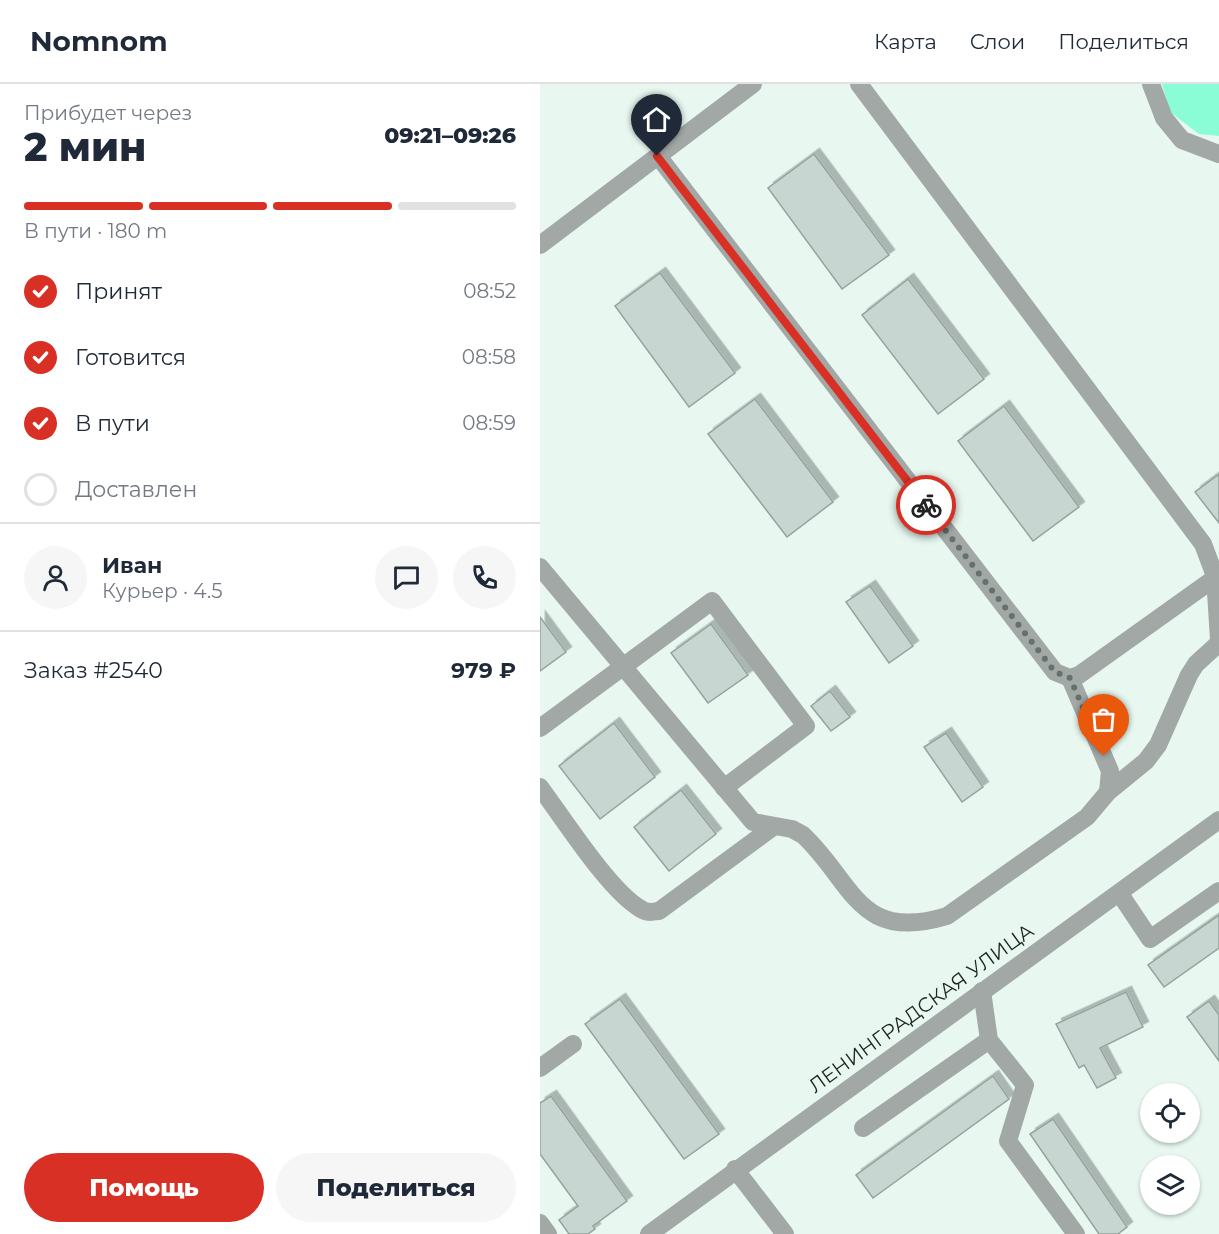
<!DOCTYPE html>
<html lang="ru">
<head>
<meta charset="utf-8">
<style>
	:root { --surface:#fff; --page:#f6f6f7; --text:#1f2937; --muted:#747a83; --line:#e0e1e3; --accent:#d93025 }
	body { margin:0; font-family:Montserrat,sans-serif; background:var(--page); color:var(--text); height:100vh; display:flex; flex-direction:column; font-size:22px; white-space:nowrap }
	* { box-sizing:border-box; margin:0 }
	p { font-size:20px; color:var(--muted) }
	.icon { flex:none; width:33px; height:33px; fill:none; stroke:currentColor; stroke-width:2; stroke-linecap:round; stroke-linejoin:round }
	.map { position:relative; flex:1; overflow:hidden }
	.drawer { display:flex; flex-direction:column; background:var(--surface); width:540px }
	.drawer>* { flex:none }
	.tools { position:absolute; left:600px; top:999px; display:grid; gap:12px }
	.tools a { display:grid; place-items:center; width:60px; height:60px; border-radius:50%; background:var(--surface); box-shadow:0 2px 4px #0004; font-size:30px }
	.pin { position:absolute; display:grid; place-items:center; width:51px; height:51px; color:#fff; margin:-62px -26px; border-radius:50% 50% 50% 0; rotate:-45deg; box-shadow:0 0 6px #0007 }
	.pin .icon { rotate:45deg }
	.courier { position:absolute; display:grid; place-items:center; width:60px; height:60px; margin:-30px; border:4px solid #d93025; border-radius:50%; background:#fff; color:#222; box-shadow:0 2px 8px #0007 }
	.head em { font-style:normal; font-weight:800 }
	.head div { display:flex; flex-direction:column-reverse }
	.head { display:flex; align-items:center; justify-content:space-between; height:102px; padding:0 24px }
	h1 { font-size:39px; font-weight:800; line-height:45px }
	.bar { display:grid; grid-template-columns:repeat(4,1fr); gap:9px 6px; align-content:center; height:72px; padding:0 24px }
	.bar i { height:8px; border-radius:4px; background:var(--line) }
	.bar .active { background:var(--accent) }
	.bar p { grid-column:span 4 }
	.line { display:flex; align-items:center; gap:15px; padding:0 24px; border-top:2px solid var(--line) }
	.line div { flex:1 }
	.round { display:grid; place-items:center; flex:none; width:63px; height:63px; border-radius:32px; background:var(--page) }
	ol { padding:0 24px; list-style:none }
	li { display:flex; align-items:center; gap:18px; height:66px }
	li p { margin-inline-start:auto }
	li .icon { padding:6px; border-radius:50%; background:var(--accent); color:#fff; stroke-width:4 }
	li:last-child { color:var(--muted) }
	li i { width:33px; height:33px; border:3px solid var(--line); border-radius:50% }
	.primary-button { display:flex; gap:12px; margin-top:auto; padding:12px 24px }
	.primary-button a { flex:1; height:69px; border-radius:36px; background:var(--accent); color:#fff; font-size:24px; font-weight:800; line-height:69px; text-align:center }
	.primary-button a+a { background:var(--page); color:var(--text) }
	header { display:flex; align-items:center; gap:36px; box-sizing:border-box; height:84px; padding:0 30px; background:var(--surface); border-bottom:2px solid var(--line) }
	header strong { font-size:28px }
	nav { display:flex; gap:33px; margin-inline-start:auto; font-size:21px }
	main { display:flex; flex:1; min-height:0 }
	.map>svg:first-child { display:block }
	.green { fill:#8afdd7 }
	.building { fill:#c7d6d0; stroke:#95a39d; stroke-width:1.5; filter:url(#shadow) }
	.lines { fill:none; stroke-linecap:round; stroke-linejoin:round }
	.minor { stroke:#a1a8a5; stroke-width:18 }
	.done { stroke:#66706c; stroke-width:6; stroke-dasharray:0 10.8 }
	.route { stroke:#d93025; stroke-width:8 }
	.labels { text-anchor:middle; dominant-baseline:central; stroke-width:4.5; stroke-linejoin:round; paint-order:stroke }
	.street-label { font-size:20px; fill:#202624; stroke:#e8f8f1 }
</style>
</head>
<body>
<header>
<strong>Nomnom</strong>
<nav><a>Карта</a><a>Слои</a><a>Поделиться</a></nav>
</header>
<main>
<section class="drawer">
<div class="head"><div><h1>2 мин</h1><p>Прибудет через</p></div><em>09:21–09:26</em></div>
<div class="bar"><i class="active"></i><i class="active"></i><i class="active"></i><i></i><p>В пути · 180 m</p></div>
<ol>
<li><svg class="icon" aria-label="check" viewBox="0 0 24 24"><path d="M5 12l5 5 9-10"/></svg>Принят<p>08:52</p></li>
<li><svg class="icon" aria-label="check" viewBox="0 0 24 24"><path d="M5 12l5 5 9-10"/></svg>Готовится<p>08:58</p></li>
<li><svg class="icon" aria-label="check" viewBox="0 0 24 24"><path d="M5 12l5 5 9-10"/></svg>В пути<p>08:59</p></li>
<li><i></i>Доставлен</li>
</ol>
<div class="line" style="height:108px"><a class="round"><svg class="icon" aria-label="person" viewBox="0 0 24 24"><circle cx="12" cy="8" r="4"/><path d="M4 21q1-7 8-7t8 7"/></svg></a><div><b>Иван</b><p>Курьер · 4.5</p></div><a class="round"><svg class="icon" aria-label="chat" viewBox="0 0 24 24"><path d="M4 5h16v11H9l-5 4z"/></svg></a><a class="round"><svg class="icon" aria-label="phone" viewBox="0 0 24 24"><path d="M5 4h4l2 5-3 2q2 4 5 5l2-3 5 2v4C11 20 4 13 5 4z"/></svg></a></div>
<div class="line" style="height:78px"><div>Заказ #2540</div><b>979 ₽</b></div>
<div class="primary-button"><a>Помощь</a><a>Поделиться</a></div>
</section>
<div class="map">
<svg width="679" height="1150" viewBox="0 0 679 1150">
	<defs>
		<filter id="shadow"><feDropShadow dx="5.5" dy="-5.5" stdDeviation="0" flood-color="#0004"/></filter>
	</defs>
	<rect width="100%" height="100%" fill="#e8f8f1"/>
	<!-- green -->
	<polygon class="green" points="622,0 679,0 679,52 659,50 630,28"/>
	<!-- building -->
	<g class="building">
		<polygon points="274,70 349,171 302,205 228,104"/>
		<polygon points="120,189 195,289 149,323 75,222"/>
		<polygon points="368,195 444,295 398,330 322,231"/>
		<polygon points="215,315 293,418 247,453 168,350"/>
		<polygon points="464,322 539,423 493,457 418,357"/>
		<polygon points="679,390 679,439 655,408"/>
		<polygon points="330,502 373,562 349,579 306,518"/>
		<polygon points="0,533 26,568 0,587"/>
		<polygon points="171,540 208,591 168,619 131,569"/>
		<polygon points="290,607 310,633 291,647 271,622"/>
		<polygon points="74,639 115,693 60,735 19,682"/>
		<polygon points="406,649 443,703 422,718 384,663"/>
		<polygon points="141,706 176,750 129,787 94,743"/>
		<polygon points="679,831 679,864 624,903 608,881"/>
		<polygon points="586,908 603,943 560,964 576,994 557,1004 544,981 539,984 516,940"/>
		<polygon points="80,915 179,1050 144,1075 45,940"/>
		<polygon points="669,917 679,931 679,977 647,933"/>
		<polygon points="453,992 469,1015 333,1114 316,1091"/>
		<polygon points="11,1012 87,1117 53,1142 55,1145 48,1150 29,1150 19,1136 38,1122 0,1070 0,1019"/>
		<polygon points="513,1035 587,1143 578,1150 559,1150 490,1050"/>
	</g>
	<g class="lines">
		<!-- minor -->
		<g class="minor">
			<polyline points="319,0 663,460 675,492 679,556"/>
			<polyline points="611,0 624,34 642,56 679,70"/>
			<polyline points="118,72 515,588 530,594 539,591 679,491"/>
			<polyline points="0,161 213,0"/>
			<path d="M 0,483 L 213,738 L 252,745 L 263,751 C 314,799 318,859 407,832 L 547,733 L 568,708 L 606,677 L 618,661 L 649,591 L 656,580 L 679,559"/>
			<polyline points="530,594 570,687 568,708"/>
			<polyline points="0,644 172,517 266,642 184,704"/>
			<path d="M 0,703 C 23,734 70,808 101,825 C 107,829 112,828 119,827 L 233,743"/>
			<polyline points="580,810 610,855 679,807"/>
			<polyline points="442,907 449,956 485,1001 468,1057 536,1150"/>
			<polyline points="0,984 33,960"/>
			<polyline points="323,1044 449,956"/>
			<polyline points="195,1085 245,1150"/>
			<polyline points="0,1139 8,1150"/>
			<polyline points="109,1150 679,736"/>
		</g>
	</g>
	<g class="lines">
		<!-- done -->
		<polyline class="done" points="386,421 515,588 530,594 564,672"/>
		<!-- route -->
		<polyline class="route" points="117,72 386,421"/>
	</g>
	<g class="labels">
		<!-- street labels -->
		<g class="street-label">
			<text transform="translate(381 924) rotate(-36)">ЛЕНИНГРАДСКАЯ УЛИЦА</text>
		</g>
	</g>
</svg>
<div class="tools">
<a><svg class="icon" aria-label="locate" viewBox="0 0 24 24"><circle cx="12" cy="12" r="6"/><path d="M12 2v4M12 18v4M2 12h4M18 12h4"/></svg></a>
<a><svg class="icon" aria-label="layers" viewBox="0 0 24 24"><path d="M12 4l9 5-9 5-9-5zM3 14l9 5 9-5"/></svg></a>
</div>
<div class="pin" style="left:564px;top:672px;background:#ea580c"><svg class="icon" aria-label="bag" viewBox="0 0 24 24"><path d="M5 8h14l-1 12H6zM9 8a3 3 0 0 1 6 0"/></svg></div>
<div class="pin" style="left:117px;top:72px;background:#1f2937"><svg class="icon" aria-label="home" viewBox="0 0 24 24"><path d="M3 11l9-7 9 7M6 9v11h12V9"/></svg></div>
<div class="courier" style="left:386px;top:421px"><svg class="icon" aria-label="bike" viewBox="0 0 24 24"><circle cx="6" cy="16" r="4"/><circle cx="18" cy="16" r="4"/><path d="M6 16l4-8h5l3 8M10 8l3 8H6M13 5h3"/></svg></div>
</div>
</main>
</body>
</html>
